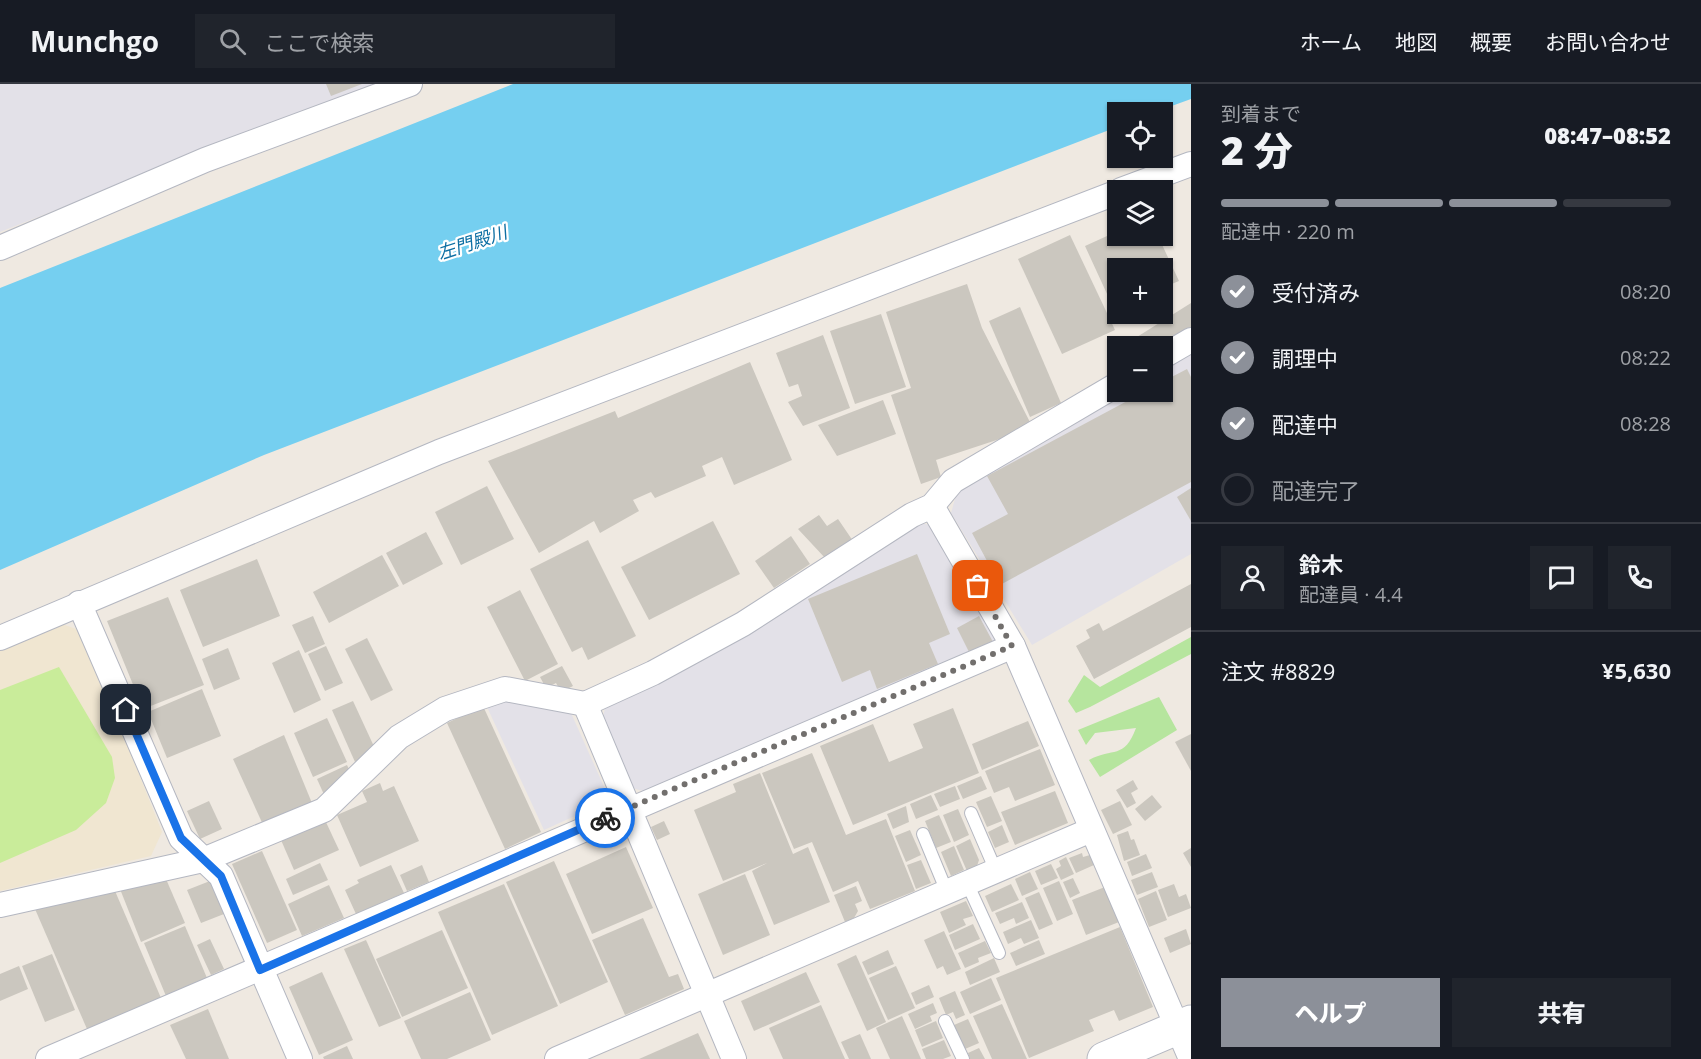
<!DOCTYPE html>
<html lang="ja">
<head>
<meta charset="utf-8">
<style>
	:root { --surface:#171b24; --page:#20242c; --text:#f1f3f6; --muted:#9ea1a6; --line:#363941; --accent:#8c9099 }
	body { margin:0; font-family:"Open Sans","Noto Sans JP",sans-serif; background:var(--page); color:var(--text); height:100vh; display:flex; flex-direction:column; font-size:22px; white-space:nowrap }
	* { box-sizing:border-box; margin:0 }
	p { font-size:20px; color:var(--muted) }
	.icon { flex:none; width:33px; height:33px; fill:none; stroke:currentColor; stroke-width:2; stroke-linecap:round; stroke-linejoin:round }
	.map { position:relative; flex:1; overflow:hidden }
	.sheet { display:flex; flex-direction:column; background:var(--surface); width:510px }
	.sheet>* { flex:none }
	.tools { position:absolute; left:1107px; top:18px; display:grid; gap:12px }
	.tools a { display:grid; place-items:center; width:66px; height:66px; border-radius:0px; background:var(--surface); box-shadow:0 2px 4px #0004; font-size:30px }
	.pin { position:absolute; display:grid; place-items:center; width:51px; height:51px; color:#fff; margin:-26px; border-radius:12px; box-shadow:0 3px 9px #0006 }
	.courier { position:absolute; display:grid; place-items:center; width:60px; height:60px; margin:-30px; border:4px solid #1a73e8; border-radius:50%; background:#fff; color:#222; box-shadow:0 2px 8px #0007 }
	.summary em { font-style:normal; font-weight:800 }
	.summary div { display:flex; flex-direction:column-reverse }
	.summary { display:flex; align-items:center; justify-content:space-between; height:102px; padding:0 30px }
	h1 { font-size:39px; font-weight:800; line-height:45px }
	.bar { display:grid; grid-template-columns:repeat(4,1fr); gap:9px 6px; align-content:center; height:72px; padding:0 30px }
	.bar i { height:8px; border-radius:4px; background:var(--line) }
	.bar .on { background:var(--accent) }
	.bar p { grid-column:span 4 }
	.line { display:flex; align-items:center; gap:15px; padding:0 30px; border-top:2px solid var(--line) }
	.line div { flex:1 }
	.round { display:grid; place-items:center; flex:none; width:63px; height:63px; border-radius:0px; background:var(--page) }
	ol { padding:0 30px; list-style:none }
	li { display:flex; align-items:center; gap:18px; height:66px }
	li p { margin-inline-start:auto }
	li .icon { padding:6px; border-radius:50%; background:var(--accent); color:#fff; stroke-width:4 }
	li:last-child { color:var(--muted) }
	li i { width:33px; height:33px; border:3px solid var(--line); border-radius:50% }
	.button { display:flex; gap:12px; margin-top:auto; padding:12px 30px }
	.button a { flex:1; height:69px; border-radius:0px; background:var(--accent); color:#fff; font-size:24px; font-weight:800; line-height:69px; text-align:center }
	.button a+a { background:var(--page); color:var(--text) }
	header { display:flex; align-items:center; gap:36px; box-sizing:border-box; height:84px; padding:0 30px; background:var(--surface); border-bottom:2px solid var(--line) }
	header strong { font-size:28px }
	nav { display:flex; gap:33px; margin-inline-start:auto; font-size:21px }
	.search { width:420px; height:54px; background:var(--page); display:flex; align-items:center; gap:15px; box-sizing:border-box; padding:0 21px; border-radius:0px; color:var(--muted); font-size:22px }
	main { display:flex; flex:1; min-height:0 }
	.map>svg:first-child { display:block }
	.industrial { fill:#e3e1e8 }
	.education { fill:#f0e6d1 }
	.green { fill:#b6e59e }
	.pitch { fill:#c9ec9a }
	.water { fill:#75cff0 }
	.building { fill:#cbc7bf }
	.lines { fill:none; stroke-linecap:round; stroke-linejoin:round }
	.lane-casing { stroke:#b4b7c1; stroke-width:14 }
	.street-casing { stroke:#b4b7c1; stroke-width:26 }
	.secondary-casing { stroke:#b4b7c1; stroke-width:35 }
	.lane { stroke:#fff; stroke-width:12 }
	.street { stroke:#fff; stroke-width:24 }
	.secondary { stroke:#fff; stroke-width:33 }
	.done { stroke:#726f6d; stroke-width:6; stroke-dasharray:0 10.8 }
	.route { stroke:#1a73e8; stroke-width:8 }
	.labels { text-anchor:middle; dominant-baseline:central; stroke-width:4.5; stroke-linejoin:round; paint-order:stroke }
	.water-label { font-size:18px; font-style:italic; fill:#0d6fa3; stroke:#fff }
</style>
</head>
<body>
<header>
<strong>Munchgo</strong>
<div class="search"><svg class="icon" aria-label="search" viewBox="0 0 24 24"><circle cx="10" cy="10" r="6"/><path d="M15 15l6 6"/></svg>ここで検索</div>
<nav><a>ホーム</a><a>地図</a><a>概要</a><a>お問い合わせ</a></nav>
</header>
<main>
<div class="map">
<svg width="1191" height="975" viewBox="0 0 1191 975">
	<rect width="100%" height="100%" fill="#efe9e1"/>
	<!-- industrial -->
	<g class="industrial">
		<polygon points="0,0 374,0 0,148"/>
		<polygon points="1191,258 1191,470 1032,561 951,429 958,405 1118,308 1162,308 1163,276"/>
		<polygon points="915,438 930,441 997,558 646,708 629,703 603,633 606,620"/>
		<polygon points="512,613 571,629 610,716 544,746 487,623"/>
	</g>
	<!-- education -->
	<polygon class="education" points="59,539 82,547 162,748 151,772 0,807 0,566"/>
	<!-- green -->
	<g class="green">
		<polygon points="1191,553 1191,570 1090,623 1076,629 1068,617 1084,591 1100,603"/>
		<path d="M 1159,613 L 1177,646 L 1100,693 L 1089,676 C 1113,663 1124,676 1136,644 L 1095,649 L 1086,661 L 1078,646 Z"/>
	</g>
	<!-- pitch -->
	<polygon class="pitch" points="59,583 112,673 115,694 106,719 76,746 0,779 0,606"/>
	<!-- water -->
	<polygon class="water" points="513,0 1191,0 1191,15 1155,28 1118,28 1117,43 264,371 0,486 0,204"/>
	<!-- building -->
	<g class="building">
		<polygon points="326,0 362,0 331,12"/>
		<polygon points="1118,147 1118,152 1158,152 1179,197 1162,204 1162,184 1118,184 1118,230 1132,230 1119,236 1085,162"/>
		<polygon points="1070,151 1115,246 1062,270 1018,175"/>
		<polygon points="967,200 982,244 1033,344 936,376 941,393 921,400 891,311 911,304 886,228"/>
		<polygon points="1191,219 1191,244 1162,262 1132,262 1129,258"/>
		<polygon points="1020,223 1061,319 1030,333 989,237"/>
		<polygon points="881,230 906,303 855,320 830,247"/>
		<polygon points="823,251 850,324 803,342 788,318 802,312 798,300 789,303 776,269"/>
		<polygon points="750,278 792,376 734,401 722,373 702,382 706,392 655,414 651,408 633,416 639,427 600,449 594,437 539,469 488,377 615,327 618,334"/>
		<polygon points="1187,285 1191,293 1191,398 1000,501 972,449 1008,430 987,392 1144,308 1162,308 1162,298"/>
		<polygon points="883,316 896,350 837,372 818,341"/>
		<polygon points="487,402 514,455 461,481 435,428"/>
		<polygon points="1191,404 1191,437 1177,413"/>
		<polygon points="819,431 827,442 838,435 853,457 826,475 798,445"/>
		<polygon points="713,437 740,490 649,536 621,483"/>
		<polygon points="426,448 443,480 403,501 386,469"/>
		<polygon points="791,452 810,480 774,504 755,477"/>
		<polygon points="588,456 636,552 588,576 582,563 572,568 530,485"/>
		<polygon points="917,470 950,550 929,559 938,580 877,605 870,586 842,598 808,515"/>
		<polygon points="382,471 399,502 329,539 313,508"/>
		<polygon points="257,475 280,532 203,563 180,506"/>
		<polygon points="1191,500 1191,543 1094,595 1076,562 1090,554 1086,546 1099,539 1103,547"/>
		<polygon points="520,506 558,580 525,597 487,523"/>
		<polygon points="168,513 204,601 143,625 107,537"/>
		<polygon points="313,532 325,560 305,569 292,541"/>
		<polygon points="979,532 993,558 970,570 957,544"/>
		<polygon points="367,554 393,606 371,617 345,565"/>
		<polygon points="326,562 343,599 325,607 308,570"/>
		<polygon points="228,564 240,595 214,606 202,575"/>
		<polygon points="299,566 321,616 294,629 272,579"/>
		<polygon points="562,582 573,602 561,608 556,599 546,604 540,593"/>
		<polygon points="202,605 221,652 167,674 148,628"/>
		<polygon points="353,617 377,669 355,678 332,626"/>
		<polygon points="483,622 541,748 505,765 447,639"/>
		<polygon points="953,624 979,689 853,741 820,662 873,640 889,678 923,664 913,640"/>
		<polygon points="327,634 347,678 313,693 294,649"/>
		<polygon points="1028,637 1039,662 982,686 972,660"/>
		<polygon points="1191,650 1191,687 1175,658"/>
		<polygon points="284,651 314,724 265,745 233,675"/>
		<polygon points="1040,665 1055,701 1015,717 1009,703 994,709 985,687"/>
		<polygon points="812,669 846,751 886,735 915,807 870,825 858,797 833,808 812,758 794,765 762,689"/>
		<polygon points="347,681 352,692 326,715 317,695"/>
		<polygon points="760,689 793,770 808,763 830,818 774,841 752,787 767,779 723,797 694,726 736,708 733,700"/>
		<polygon points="981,692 987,705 963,715 957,702"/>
		<polygon points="1133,696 1138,705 1131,709 1136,719 1127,724 1116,706"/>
		<polygon points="380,699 383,707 394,702 419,757 360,783 337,731 367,718 362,707"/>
		<polygon points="955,702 960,715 940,723 934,710"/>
		<polygon points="1055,707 1068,739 1015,761 1001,728"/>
		<polygon points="931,711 938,726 916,735 910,720"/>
		<polygon points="1152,711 1162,723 1145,737 1135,725"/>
		<polygon points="991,712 1002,737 987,743 976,718"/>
		<polygon points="209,717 222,745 200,755 187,727"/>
		<polygon points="1120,717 1132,741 1113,750 1101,726"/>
		<polygon points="906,722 909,738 893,745 887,730"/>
		<polygon points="958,725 969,751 954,758 943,731"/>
		<polygon points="939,731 951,758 936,764 925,737"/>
		<polygon points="325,736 339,766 294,786 281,756"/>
		<polygon points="664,737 670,750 657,756 651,743"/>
		<polygon points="1002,741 1009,758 995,764 988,748"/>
		<polygon points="910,746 921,771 906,778 895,752"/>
		<polygon points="1128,747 1131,756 1134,755 1140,771 1124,777 1117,751"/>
		<polygon points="970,755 979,776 977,782 967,787 956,762"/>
		<polygon points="954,762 964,786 951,792 941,768"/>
		<polygon points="626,763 653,824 592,850 566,790"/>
		<polygon points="1191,764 1191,783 1183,769"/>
		<polygon points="262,767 297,846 267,859 232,780"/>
		<polygon points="1082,769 1083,773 1090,771 1094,781 1076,789 1069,774"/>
		<polygon points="1146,770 1152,784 1132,792 1127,778"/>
		<polygon points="1066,773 1074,790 1061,796 1056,785 1061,782 1059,777"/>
		<polygon points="921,776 931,799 916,805 907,781"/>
		<polygon points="554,777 608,898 560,920 506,798"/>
		<polygon points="320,779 328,796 293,811 286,795"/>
		<polygon points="1051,780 1058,794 1041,801 1035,787"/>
		<polygon points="391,781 404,809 356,830 345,806 359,799 357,796"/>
		<polygon points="422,781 429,798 407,807 400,791"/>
		<polygon points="1030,788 1038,805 1022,812 1015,795"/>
		<polygon points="1152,788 1158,803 1137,811 1131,796"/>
		<polygon points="745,790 770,851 723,871 698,810"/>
		<polygon points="1073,794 1080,809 1070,814 1063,798"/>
		<polygon points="166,795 185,839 141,858 120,805"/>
		<polygon points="210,797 224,830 201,839 187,806"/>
		<polygon points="1059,797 1073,830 1057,837 1043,804"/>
		<polygon points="504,800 558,922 492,951 438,828"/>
		<polygon points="1011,800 1019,816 992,828 985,812"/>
		<polygon points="1174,800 1179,813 1186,810 1191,824 1168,833 1158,806"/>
		<polygon points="329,801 344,834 302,852 288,820"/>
		<polygon points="856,802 862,817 855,820 858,827 854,834 845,838 834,811"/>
		<polygon points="1105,803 1119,838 1086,851 1072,816"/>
		<polygon points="115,807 161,914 87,945 35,825"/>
		<polygon points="1156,807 1167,836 1149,843 1138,815"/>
		<polygon points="1039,808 1053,840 1039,846 1025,814"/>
		<polygon points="966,817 973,832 963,835 966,841 949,849 940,828"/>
		<polygon points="1022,818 1029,834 1016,840 1014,834 1000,840 995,829"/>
		<polygon points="643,834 669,893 678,890 684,905 625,931 592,856"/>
		<polygon points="1031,836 1039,854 1024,860 1021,854 1008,860 1003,848"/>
		<polygon points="973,840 980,855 955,866 949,851"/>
		<polygon points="185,842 207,894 166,912 144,859"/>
		<polygon points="1120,843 1153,923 1119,937 1114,926 1089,936 1094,947 1029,974 996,894"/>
		<polygon points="1186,845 1191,860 1170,869 1164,854"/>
		<polygon points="442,846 468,904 402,933 376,875"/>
		<polygon points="944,847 961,885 947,891 943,882 937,885 924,856"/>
		<polygon points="210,855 224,885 211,891 197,861"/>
		<polygon points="366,856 401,934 379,943 344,865"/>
		<polygon points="1039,856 1045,870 1016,882 1010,869"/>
		<polygon points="985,857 991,869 978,874 979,878 965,884 958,869"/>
		<polygon points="888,866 894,880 868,891 862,878"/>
		<polygon points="52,870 75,926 45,938 22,882"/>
		<polygon points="856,871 886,938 867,947 837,880"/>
		<polygon points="994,874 1000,888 970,901 965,888"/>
		<polygon points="19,882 28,905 0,917 0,890"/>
		<polygon points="896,882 915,924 888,936 869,894"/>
		<polygon points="322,888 353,956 319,971 289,903"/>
		<polygon points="806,888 820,918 754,947 741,917"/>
		<polygon points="991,894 1001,916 970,930 960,908"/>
		<polygon points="929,901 934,913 916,921 911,909"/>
		<polygon points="955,907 965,931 956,935 953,928 946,931 939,914"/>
		<polygon points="470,908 491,956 447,975 421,975 404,937"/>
		<polygon points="933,919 937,929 930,932 932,937 915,945 908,930"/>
		<polygon points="1002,920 1027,975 992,975 973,932"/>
		<polygon points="821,921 845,975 783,975 769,944"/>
		<polygon points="208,925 229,975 186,975 170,941"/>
		<polygon points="902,932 921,975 890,975 876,944"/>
		<polygon points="968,935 979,959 965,965 954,941"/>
		<polygon points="936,937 943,954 922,963 915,946"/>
		<polygon points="698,949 710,975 639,975"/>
		<polygon points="860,950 871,975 849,975 841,958"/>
		<polygon points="944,956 951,972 943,975 926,975 922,965"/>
		<polygon points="347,962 353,975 324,975 323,973"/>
		<polygon points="979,964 985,975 970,975 968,969"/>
	</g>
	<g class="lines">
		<!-- lane casing -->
		<g class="lane-casing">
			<g id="lane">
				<polyline points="971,729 996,787"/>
				<polyline points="923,750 947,808"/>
				<polyline points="967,799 999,869"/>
				<polyline points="945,937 963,975"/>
			</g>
		</g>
		<!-- street casing -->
		<g class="street-casing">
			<g id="street">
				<polyline points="1121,106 1191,80"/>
				<polyline points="0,164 205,76 410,0"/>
				<polyline points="1162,273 1191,256"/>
				<polyline points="932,422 1013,562 1191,975"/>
				<polyline points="79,519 181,754 221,792 300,975"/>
				<polyline points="0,554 439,368 1118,108"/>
				<polyline points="585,620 734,975"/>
				<polyline points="0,821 203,776 324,726 399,653 445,625 505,605 585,620 653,589 743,540 912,431 932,422 953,397 1118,300"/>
				<polyline points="48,975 1013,562"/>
				<polyline points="557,975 1091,746"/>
			</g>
		</g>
		<!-- secondary casing -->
		<g class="secondary-casing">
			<polyline id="secondary" points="1104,975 1191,938"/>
		</g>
		<!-- lane -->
		<use href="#lane" class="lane"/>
		<!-- street -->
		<use href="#street" class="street"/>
		<!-- secondary -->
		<use href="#secondary" class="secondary"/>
	</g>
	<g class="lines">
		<!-- done -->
		<polyline class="done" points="605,734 1012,562 978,502"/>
		<!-- route -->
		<polyline class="route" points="126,626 181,754 221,792 260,886 605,734"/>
	</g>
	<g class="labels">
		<!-- water labels -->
		<g class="water-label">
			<text transform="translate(472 158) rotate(-18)">左門殿川</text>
		</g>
	</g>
</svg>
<div class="tools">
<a><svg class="icon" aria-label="locate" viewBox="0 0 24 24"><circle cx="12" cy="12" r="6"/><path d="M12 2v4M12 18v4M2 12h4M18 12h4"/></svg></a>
<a><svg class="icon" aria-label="layers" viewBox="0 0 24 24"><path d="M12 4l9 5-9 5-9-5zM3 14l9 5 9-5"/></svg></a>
<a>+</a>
<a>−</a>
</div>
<div class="pin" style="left:978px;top:502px;background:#ea580c"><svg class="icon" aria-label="bag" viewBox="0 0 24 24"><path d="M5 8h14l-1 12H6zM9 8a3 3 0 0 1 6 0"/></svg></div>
<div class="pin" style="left:126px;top:626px;background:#1f2937"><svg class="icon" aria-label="home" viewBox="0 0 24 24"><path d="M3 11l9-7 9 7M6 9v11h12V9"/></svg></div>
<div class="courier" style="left:605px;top:734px"><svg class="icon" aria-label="bike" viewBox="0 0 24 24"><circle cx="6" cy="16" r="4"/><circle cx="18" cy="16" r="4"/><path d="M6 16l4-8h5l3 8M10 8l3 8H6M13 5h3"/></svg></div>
</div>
<section class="sheet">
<div class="summary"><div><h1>2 分</h1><p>到着まで</p></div><em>08:47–08:52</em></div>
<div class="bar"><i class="on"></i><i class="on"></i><i class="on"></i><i></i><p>配達中 · 220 m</p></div>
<ol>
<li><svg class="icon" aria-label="check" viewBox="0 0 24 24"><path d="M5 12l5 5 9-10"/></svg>受付済み<p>08:20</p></li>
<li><svg class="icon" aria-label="check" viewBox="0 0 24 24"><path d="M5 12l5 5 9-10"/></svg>調理中<p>08:22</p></li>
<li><svg class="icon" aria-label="check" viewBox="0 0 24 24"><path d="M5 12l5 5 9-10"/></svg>配達中<p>08:28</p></li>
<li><i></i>配達完了</li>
</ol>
<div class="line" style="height:108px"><a class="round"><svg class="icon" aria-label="person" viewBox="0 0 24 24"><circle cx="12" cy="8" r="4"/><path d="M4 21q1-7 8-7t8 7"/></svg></a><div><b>鈴木</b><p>配達員 · 4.4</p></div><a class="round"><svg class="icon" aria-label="chat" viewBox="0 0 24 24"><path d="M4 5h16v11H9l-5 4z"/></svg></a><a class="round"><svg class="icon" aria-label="phone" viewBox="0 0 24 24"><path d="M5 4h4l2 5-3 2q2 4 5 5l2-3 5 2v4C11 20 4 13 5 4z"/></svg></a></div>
<div class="line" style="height:78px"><div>注文 #8829</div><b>¥5,630</b></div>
<div class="button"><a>ヘルプ</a><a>共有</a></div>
</section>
</main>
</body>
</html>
